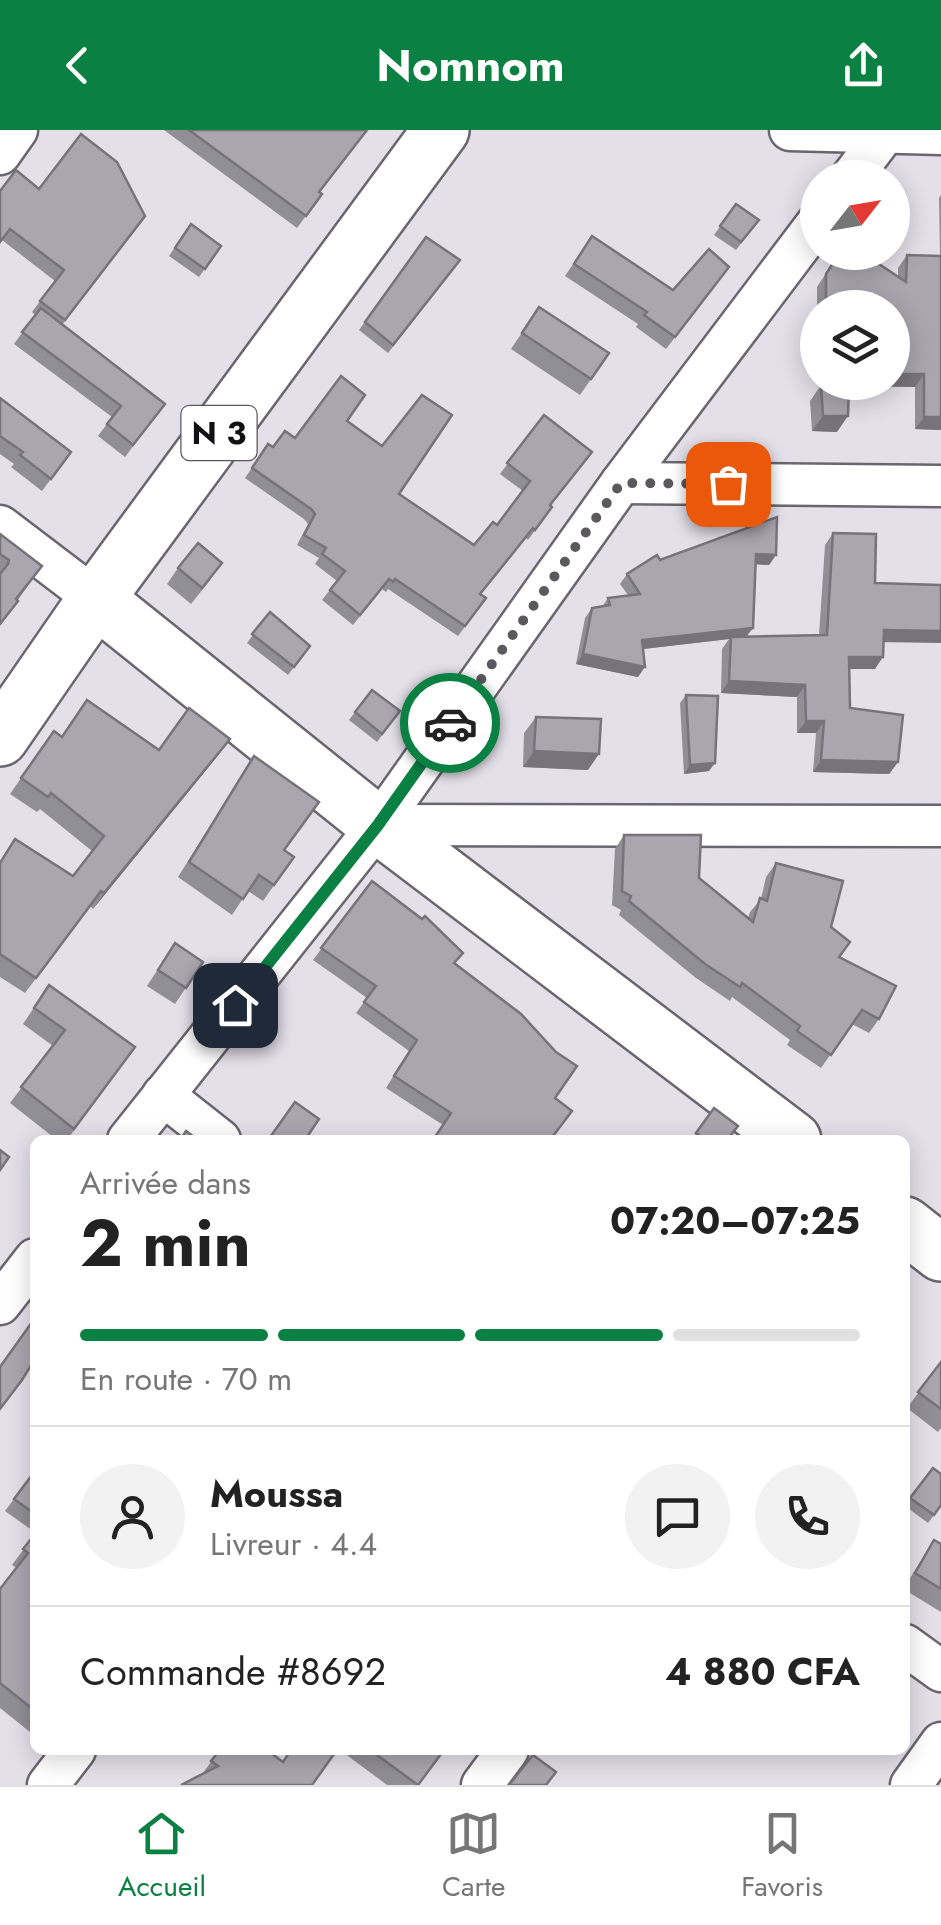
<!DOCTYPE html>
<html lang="fr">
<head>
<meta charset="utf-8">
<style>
	:root { --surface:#fff; --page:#f2f2f2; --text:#222; --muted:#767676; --line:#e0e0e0; --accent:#0b8043 }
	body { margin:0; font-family:Jost,sans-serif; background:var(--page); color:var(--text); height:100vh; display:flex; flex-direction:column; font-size:38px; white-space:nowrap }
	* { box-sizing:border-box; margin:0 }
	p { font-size:32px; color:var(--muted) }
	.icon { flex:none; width:55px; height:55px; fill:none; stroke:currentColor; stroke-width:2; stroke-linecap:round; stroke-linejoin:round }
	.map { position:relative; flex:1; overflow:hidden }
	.side { position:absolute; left:30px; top:1005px; width:880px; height:620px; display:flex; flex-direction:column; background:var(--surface); border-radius:15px; box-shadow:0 5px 25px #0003 }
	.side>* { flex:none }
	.needle { width:65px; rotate:59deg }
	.controls { position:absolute; left:800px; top:30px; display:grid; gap:20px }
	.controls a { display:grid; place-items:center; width:110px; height:110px; border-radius:50%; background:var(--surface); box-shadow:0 5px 25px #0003; font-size:50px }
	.pin { position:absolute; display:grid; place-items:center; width:85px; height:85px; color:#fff; margin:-42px; border-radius:20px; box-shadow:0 5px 15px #0006 }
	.courier { position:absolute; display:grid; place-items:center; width:100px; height:100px; margin:-50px; border:8px solid #0b8043; border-radius:50%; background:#fff; color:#222; box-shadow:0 2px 12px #0007 }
	.summary em { font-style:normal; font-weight:700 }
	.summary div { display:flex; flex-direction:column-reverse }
	.summary { display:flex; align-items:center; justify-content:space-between; height:170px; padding:0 50px }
	h1 { font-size:65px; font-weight:700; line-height:75px }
	.bar { display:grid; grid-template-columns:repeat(4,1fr); gap:15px 10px; align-content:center; height:120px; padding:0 50px }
	.bar i { height:12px; border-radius:8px; background:var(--line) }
	.bar .current { background:var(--accent) }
	.bar p { grid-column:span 4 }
	.line { display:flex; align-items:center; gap:25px; padding:0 50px; border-top:2px solid var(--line) }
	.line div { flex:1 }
	.round { display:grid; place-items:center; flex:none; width:105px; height:105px; border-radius:52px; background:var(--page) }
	header { display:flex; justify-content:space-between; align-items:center; height:130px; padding:0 50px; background:var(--accent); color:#fff; font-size:45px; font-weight:700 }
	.tabs { display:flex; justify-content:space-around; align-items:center; height:140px; border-top:2px solid var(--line); background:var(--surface); font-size:28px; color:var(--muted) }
	.tabs a { display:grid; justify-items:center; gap:5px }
	.tabs .current { color:var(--accent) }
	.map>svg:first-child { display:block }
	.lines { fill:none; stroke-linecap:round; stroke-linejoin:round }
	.street-casing { stroke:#69666f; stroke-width:45 }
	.secondary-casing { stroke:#69666f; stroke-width:60 }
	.primary-casing { stroke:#69666f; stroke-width:60 }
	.street { stroke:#fff; stroke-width:40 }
	.secondary { stroke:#fff; stroke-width:55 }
	.primary { stroke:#fff; stroke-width:55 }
	.wall { fill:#918f96 }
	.shaded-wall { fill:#76747a }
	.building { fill:#a9a6af; stroke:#76747a; stroke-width:2.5 }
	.done { stroke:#5b595e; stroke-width:10; stroke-dasharray:0 18 }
	.route { stroke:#0b8043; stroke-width:12 }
	.labels { text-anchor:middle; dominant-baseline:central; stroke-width:10; stroke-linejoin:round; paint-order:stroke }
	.shield { fill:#fff; stroke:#58585a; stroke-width:2.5 }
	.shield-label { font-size:32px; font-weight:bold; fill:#111013 }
</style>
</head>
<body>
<header><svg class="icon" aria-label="back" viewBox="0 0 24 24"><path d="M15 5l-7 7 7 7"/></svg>Nomnom<svg class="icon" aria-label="share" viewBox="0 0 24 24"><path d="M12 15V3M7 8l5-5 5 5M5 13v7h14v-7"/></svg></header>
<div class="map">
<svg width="941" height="1655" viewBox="0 0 941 1655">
	<rect width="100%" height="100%" fill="#e4e0ea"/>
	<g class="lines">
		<!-- street casing -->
		<g class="street-casing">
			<g id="street">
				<polyline points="790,0 941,4"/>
				<polyline points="0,24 17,0"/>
				<polyline points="851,48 885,3"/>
				<polyline points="621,353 941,356"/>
				<polyline points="0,396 96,469"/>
				<polyline points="378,695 941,696"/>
				<polyline points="163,965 220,1010"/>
				<polyline points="128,1010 378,695 621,353 818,92"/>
				<polyline points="0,1174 35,1129"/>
				<polyline points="905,1515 941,1541"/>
				<polyline points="48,1655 75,1620"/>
				<polyline points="482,1655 508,1620"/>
				<polyline points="911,1655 941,1613"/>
			</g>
		</g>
		<!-- secondary casing -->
		<g class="secondary-casing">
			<g id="secondary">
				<polyline points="96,469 378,695 793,1010"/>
				<polyline points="905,1095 941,1123"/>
			</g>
		</g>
		<!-- primary casing -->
		<g class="primary-casing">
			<polyline id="primary" points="0,608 96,469 441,0"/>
		</g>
		<!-- street -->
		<use href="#street" class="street"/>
		<!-- secondary -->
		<use href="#secondary" class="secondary"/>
		<!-- primary -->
		<use href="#primary" class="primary"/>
	</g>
	<!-- wall -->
	<g class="wall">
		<polygon points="164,0 368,0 319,62 322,64 297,98"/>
		<polygon points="39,59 145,86 62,195 156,286 125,327 98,306 112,287 14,214 35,185 32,182 55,151 2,110"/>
		<polygon points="941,65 941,300 915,299 915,257 856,256 856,252 892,252 892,178 818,178 817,211 817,157 840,122 898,147 898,138 907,125 940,126 939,68"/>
		<polygon points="736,74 759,90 736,120 714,105"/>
		<polygon points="191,94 221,116 199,147 169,126"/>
		<polygon points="592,106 673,160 729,137 666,219 636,197 638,194 565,146"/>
		<polygon points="426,107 460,130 388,223 359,200"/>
		<polygon points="539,177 609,223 580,265 511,219"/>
		<polygon points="821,255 837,302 812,301 810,271"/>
		<polygon points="0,268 71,322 42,361 11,337 14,334 0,324"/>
		<polygon points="544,285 551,376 552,377 528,410 526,408 481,464 486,468 458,506 388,459 386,462 382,459 353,495 322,470 337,451 315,434 319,428 297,415 308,394 304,389 245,348 268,314 273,317 347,291 399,364 474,415 497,395 523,361 500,344"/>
		<polygon points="833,403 875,453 884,512 875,539 849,539 850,578 898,632 889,644 813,642 816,603 797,603 797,567 721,563 722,519 729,509 643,519 638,547 576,534 585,488 592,478 602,477 608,468 628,465 620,454 627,444 660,430 776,425 769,435 756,434 747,507 819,505 825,415"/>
		<polygon points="0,404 42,436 0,495"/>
		<polygon points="178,438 211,449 191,474 167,454"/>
		<polygon points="270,482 310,516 288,545 247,513"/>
		<polygon points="372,560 400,581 377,612 349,590"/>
		<polygon points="686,565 709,641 684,644 680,573"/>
		<polygon points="536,587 588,640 523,637 524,603"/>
		<polygon points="54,601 62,607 159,620 230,609 219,624 93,779 90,776 25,863 0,847 0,731 15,709 73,746 92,721 40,679 37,682 10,664"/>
		<polygon points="254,626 284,720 294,727 263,771 248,761 232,785 178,747"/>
		<polygon points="624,705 699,748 748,788 750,782 761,769 766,747 776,733 831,797 840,828 879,889 869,903 852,894 821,938 787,915 790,910 732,867 730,871 696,848 619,785 621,780 612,775 615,719"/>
		<polygon points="372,751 455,835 521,884 443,995 386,958 409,921 356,883 367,868 313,830"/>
		<polygon points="175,813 203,832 175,874 147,856"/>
		<polygon points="49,855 135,917 67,1010 57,1010 10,973 53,916 23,894"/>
		<polygon points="714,978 728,1010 691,1010"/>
		<polygon points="941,1232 941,1298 938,1302 907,1278"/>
		<polygon points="933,1338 941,1376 928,1393 905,1376"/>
		<polygon points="35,1341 35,1398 33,1401 5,1381"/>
		<polygon points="35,1404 35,1606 0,1578 0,1459 17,1438 12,1435"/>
		<polygon points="934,1410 941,1414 941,1482 905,1460 905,1456"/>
		<polygon points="220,1620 283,1632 334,1624 202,1644"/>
		<polygon points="340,1620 444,1620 419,1655 387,1655"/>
	</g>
	<!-- shaded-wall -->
	<g class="shaded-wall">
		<polygon points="892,244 924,244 915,257 856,256 859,252 892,252"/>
		<polygon points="823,286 848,286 837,302 812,301"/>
		<polygon points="924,287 941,287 941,300 915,299"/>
		<polygon points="756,424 776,425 769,435 749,434"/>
		<polygon points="753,498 746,507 635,520 642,510"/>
		<polygon points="884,500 941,501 941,513 876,512"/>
		<polygon points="583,524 645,537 638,547 576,534"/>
		<polygon points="849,527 883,527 875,539 841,539"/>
		<polygon points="729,551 805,555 797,567 721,563"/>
		<polygon points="806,591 824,591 816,603 797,603"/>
		<polygon points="230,609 219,624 93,779 104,763"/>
		<polygon points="534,621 599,624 588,640 523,637"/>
		<polygon points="821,630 898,632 889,644 813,642"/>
		<polygon points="715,633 709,641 684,644 690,635"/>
	</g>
	<!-- building -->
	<g class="building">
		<polygon points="189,0 367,0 319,62 322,64 306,86"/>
		<polygon points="81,4 117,32 145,86 65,190 40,171 64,140 10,99 0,112 0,61 16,40 39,59"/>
		<polygon points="736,74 759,90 741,112 720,96"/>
		<polygon points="191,94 221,116 205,139 175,118"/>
		<polygon points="592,106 673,160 709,119 729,137 675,207 644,185 647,182 574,134"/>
		<polygon points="426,107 460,130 393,215 365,192"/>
		<polygon points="840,122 861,122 906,152 907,125 941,126 941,287 924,287 924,244 892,244 892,178 826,178 826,144"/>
		<polygon points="539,177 609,223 591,249 522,203"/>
		<polygon points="41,178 165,274 133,315 107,294 121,276 22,202"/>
		<polygon points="341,246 365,265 347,291 382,316 422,265 452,285 399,364 474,415 493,392 497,395 530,351 507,333 544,285 592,322 550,375 552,377 535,400 533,398 480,464 486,468 465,496 395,449 393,452 389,449 360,485 330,460 345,441 322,424 326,418 304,405 315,384 311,379 252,338 268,314 273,317 285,301 295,308"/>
		<polygon points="821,255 849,256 848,286 823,286"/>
		<polygon points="0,268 71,322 51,349 20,325 23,322 0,306"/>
		<polygon points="777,387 776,425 756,424 753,498 642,510 645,537 583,524 592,478 610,475 608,468 640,464 627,444 657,425 660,430"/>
		<polygon points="833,403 876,404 875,453 941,455 941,501 884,500 883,527 849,527 850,578 903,585 898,632 821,630 824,591 806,591 805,555 729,551 731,507 827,505"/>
		<polygon points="0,404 42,436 16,469 18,471 0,494 0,444 8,434 9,430 0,424"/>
		<polygon points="198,413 222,433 202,458 178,438"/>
		<polygon points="270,482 310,516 294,537 252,504"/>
		<polygon points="372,560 400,581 382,604 355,582"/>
		<polygon points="686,565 718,566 715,633 690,635"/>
		<polygon points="87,570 159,620 189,578 230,609 104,763 101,761 36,848 0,824 0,733 15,709 73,746 104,706 51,663 48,667 21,648 54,601 62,607"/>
		<polygon points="536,587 601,589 599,624 534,621"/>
		<polygon points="254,626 319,672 284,720 294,727 274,755 259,745 243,769 189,732"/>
		<polygon points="624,705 701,705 699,748 753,792 760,768 767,771 776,733 843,751 831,797 850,812 839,827 896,856 879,889 862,880 831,925 797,901 800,896 742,853 740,857 705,834 629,771 631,766 622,761"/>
		<polygon points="372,751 422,789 425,786 463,823 454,833 521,884 556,922 577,936 555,968 572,981 550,1010 433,1010 451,983 394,946 417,910 364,872 376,856 321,818"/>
		<polygon points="175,813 203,832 186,858 158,840"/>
		<polygon points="49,855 135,917 74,999 21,957 65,900 34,878"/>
		<polygon points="295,972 319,989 305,1010 268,1010"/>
		<polygon points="714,978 738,996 727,1010 706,1010 696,1003"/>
		<polygon points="186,1001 198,1010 180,1010"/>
		<polygon points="0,1020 9,1027 0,1040"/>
		<polygon points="35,1188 35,1229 22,1250 0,1279 0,1237"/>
		<polygon points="941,1232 941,1279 918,1262"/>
		<polygon points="933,1338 941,1344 941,1375 934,1385 910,1368"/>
		<polygon points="35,1341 35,1384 14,1369"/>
		<polygon points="35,1404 35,1581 0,1553 0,1459 28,1423 23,1419"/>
		<polygon points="934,1410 941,1414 941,1459 915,1443"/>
		<polygon points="220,1620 267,1620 283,1632 291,1620 331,1620 334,1624 312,1655 181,1655 218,1636 211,1631"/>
		<polygon points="370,1620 444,1620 418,1655"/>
		<polygon points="533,1625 556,1642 546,1655 509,1655"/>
	</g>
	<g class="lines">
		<!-- done -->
		<polyline class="done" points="450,593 621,353 728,354"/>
		<!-- route -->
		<polyline class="route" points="235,875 378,695 450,593"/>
	</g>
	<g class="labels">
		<!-- shield labels -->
		<rect class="shield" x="181.5" y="276" width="75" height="54" rx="8"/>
		<g class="shield-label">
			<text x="219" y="303">N 3</text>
		</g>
	</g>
</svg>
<div class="controls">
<a><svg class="needle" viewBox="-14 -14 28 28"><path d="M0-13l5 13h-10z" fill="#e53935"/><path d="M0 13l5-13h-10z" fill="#767676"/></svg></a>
<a><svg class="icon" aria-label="layers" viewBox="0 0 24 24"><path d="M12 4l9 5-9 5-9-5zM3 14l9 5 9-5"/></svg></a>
</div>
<div class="pin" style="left:728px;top:354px;background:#ea580c"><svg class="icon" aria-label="bag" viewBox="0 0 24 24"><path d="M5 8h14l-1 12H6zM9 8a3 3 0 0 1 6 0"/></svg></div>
<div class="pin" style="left:235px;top:875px;background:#1f2937"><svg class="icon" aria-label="home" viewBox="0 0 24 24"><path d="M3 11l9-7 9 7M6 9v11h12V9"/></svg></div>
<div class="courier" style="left:450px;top:593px"><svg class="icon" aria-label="car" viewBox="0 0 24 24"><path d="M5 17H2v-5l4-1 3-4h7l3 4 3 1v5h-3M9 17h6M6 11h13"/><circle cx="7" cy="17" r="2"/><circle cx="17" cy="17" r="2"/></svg></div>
<section class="side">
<div class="summary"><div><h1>2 min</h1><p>Arrivée dans</p></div><em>07:20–07:25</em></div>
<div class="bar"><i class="current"></i><i class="current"></i><i class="current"></i><i></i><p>En route · 70 m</p></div>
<div class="line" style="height:180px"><a class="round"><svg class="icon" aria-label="person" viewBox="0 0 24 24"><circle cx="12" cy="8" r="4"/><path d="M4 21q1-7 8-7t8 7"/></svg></a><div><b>Moussa</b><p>Livreur · 4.4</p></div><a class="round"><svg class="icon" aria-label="chat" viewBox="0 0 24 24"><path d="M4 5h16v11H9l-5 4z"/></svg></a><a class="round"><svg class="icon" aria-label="phone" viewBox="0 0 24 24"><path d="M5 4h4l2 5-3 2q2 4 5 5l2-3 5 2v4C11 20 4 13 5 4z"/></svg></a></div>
<div class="line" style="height:130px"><div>Commande #8692</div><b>4 880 CFA</b></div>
</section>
</div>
<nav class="tabs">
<a class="current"><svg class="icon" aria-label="home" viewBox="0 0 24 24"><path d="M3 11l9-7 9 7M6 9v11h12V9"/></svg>Accueil</a>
<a><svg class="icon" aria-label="map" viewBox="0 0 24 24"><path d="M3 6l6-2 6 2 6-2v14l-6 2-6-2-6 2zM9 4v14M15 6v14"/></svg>Carte</a>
<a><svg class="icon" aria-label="saved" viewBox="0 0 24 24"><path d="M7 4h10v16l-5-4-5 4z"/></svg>Favoris</a>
</nav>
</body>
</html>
